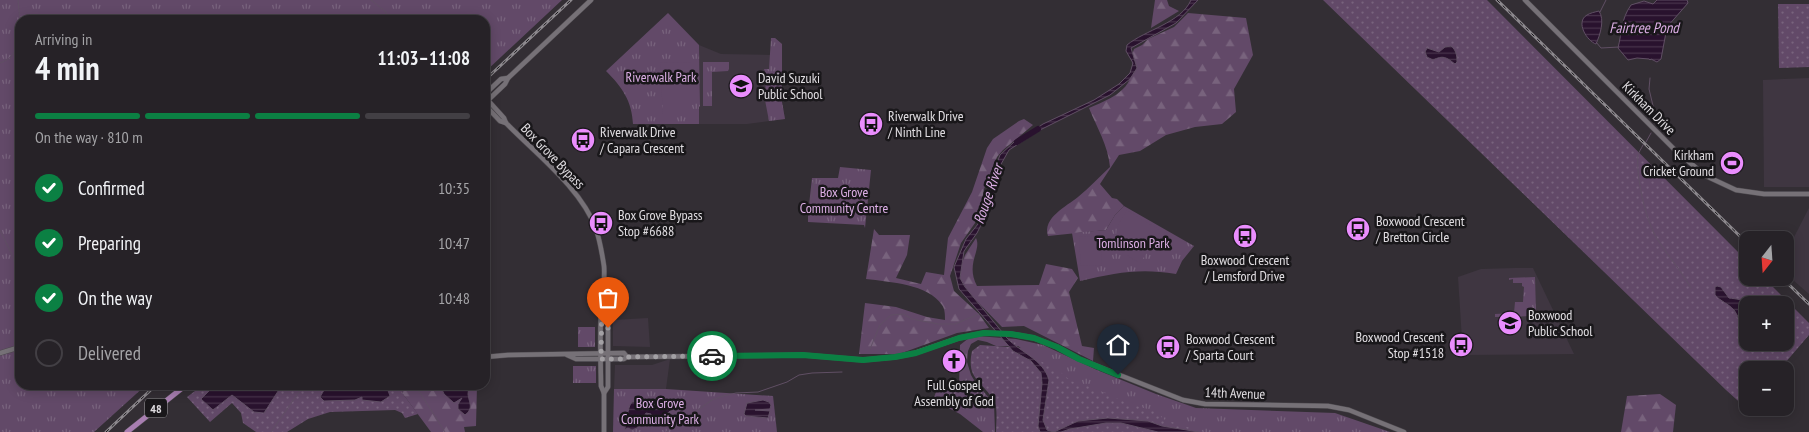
<!DOCTYPE html>
<html lang="en">
<head>
<meta charset="utf-8">
<style>
	:root { --surface:#262227; --page:#322f33; --text:#f1f3f6; --muted:#a4a4a7; --line:#423f44; --accent:#0b8043 }
	body { margin:0; font-family:"PT Sans Narrow",sans-serif; background:var(--page); color:var(--text); height:100vh; display:flex; flex-direction:column; font-size:19px; white-space:nowrap }
	* { box-sizing:border-box; margin:0 }
	p { font-size:16px; color:var(--muted) }
	.icon { flex:none; width:28px; height:28px; fill:none; stroke:currentColor; stroke-width:2; stroke-linecap:round; stroke-linejoin:round }
	.map { position:relative; flex:1; overflow:hidden }
	.panel { position:absolute; left:15px; top:15px; width:475px; height:375px; display:flex; flex-direction:column; background:var(--surface); border-radius:15px; box-shadow:0 2px 12px #0003,0 0 0 1px var(--line) }
	.panel>* { flex:none }
	.needle { width:32px; rotate:197deg }
	.tools { position:absolute; left:1739px; top:231px; display:grid; gap:10px }
	.tools a { display:grid; place-items:center; width:55px; height:55px; border-radius:10px; background:var(--surface); box-shadow:0 2px 12px #0003,0 0 0 1px var(--line); font-size:25px }
	.pin { position:absolute; display:grid; place-items:center; width:42px; height:42px; color:#fff; margin:-51px -21px; border-radius:50% 50% 50% 0; rotate:-45deg; box-shadow:0 0 5px #0007 }
	.pin .icon { rotate:45deg }
	.courier { position:absolute; display:grid; place-items:center; width:50px; height:50px; margin:-25px; border:4px solid #0b8043; border-radius:50%; background:#fff; color:#222; box-shadow:0 1px 6px #0007 }
	.overview em { font-style:normal; font-weight:800 }
	.overview div { display:flex; flex-direction:column-reverse }
	.overview { display:flex; align-items:center; justify-content:space-between; height:85px; padding:0 20px }
	h1 { font-size:32px; font-weight:800; line-height:38px }
	.bar { display:grid; grid-template-columns:repeat(4,1fr); gap:8px 5px; align-content:center; height:60px; padding:0 20px }
	.bar i { height:6px; border-radius:4px; background:var(--line) }
	.bar .active { background:var(--accent) }
	.bar p { grid-column:span 4 }
	ol { padding:0 20px; list-style:none }
	li { display:flex; align-items:center; gap:15px; height:55px }
	li p { margin-inline-start:auto }
	li .icon { padding:5px; border-radius:50%; background:var(--accent); color:#fff; stroke-width:4 }
	li:last-child { color:var(--muted) }
	li i { width:28px; height:28px; border:2px solid var(--line); border-radius:50% }
	.map>svg:first-child { display:block }
	.built { fill:#3f3641 }
	.grass { fill:url(#grass-dots); fill-rule:evenodd }
	.forest { fill:url(#forest-firs) }
	.park { fill:url(#park-tufts) }
	.pitch { fill:#624968 }
	.water { fill:url(#water-rules); stroke:#604f64 }
	.lines { fill:none; stroke-linecap:round; stroke-linejoin:round }
	.stream { stroke:#604f64; stroke-width:1 }
	.river { stroke:#29122e; stroke-width:6 }
	.secondary-casing { stroke:#4e4a4f; stroke-width:5.5 }
	.primary-casing { stroke:#4e4a4f; stroke-width:6 }
	.secondary { stroke:#767177; stroke-width:4.5 }
	.primary { stroke:#a87eb1; stroke-width:5 }
	.rail-casing { stroke:#8d898e; stroke-width:3 }
	.rail { stroke:#19171a; stroke-width:1; stroke-dasharray:4; stroke-linecap:butt }
	.done { stroke:#a3a0a4; stroke-width:5; stroke-dasharray:0 9 }
	.route { stroke:#0b8043; stroke-width:6 }
	.labels { text-anchor:middle; dominant-baseline:central; stroke-width:5; stroke-linejoin:round; paint-order:stroke }
	.shield { fill:#19171a; stroke:#a4a2a5; stroke-width:1 }
	.shield-label { font-size:12px; font-weight:bold; fill:#e0dde1 }
	.park-label { font-size:14px; fill:#ddafe6; stroke:#19171a }
	.poi-label { font-size:14px; fill:#e0dde1; stroke:#19171a; text-anchor:start }
	.street-label { font-size:14px; fill:#e0dde1; stroke:#19171a }
	.water-label { font-size:15px; font-style:italic; fill:#dbade4; stroke:#19171a }
</style>
</head>
<body>
<div class="map">
<svg width="1809" height="432" viewBox="0 0 1809 432">
	<defs>
		<pattern id="grass-dots" width="8" height="8" patternUnits="userSpaceOnUse" patternTransform="scale(1.25)"><rect width="8" height="8" fill="#624968"/><path d="M2 2h.1M6 6h.1" fill="none" stroke="#78637d" stroke-width="1.8" stroke-linecap="round"/></pattern>
		<pattern id="forest-firs" width="22" height="20" patternUnits="userSpaceOnUse" patternTransform="scale(1.25)"><rect width="22" height="20" fill="#624968"/><path d="M5 1l3.5 6h-7zM16 11l3.5 6h-7z" fill="#78637d"/></pattern>
		<pattern id="park-tufts" width="24" height="20" patternUnits="userSpaceOnUse" patternTransform="scale(1.25)"><rect width="24" height="20" fill="#624968"/><path d="M3 7l-1-3M5 7V3M7 7l1-3M15 17l-1-3M17 17v-4M19 17l1-3" fill="none" stroke="#78637d"/></pattern>
		<pattern id="water-rules" width="6" height="5" patternUnits="userSpaceOnUse" patternTransform="scale(1.25)"><rect width="6" height="5" fill="#29122e"/><path d="M0 2.5h6" fill="none" stroke="#48344c"/></pattern>
	</defs>
	<rect width="100%" height="100%" fill="#332e34"/>
	<!-- built -->
	<g class="built">
		<polygon points="771,38 775,38 782,44 782,102 785,119 747,124 699,124 699,106 700,106 699,45 721,54 771,55"/>
		<polygon points="1809,78 1809,187 1764,187 1763,80"/>
		<polygon points="1809,208 1809,294 1785,273 1785,241 1793,239"/>
		<polygon points="1515,268 1533,268 1574,354 1463,355 1458,277 1481,269"/>
		<polygon points="648,318 650,347 613,346 613,320"/>
		<polygon points="670,359 666,389 614,389 615,365 652,365"/>
	</g>
	<!-- grass -->
	<g class="grass">
		<path d="M 1323,0 L 1487,0 L 1747,261 L 1748,278 L 1764,278 L 1809,323 L 1809,335 L 1779,370 L 1748,370 L 1746,408 L 1726,390 ZM 1748,305 L 1785,305 L 1785,342 L 1748,342 Z"/>
		<polygon points="1778,4 1809,4 1809,67 1779,68"/>
		<path d="M 980,345 L 1038,349 L 1184,416 L 1362,432 L 996,432 C 996,423 998,408 994,401 C 982,380 966,380 972,351 Z"/>
		<polygon points="203,385 401,385 403,394 418,414 405,418 402,413 395,410 330,412 308,419 287,432 256,432 243,423 241,413 232,403 210,422 187,397"/>
	</g>
	<!-- forest -->
	<g class="forest">
		<polygon points="1155,0 1167,0 1169,6 1179,11 1151,28"/>
		<path d="M 1188,13 L 1246,18 L 1253,55 L 1234,89 L 1236,112 L 1222,124 L 1195,127 L 1166,135 L 1140,151 L 1119,155 L 1100,184 L 1112,198 L 1117,199 L 1124,206 L 1115,215 L 1106,230 L 1048,236 C 1042,218 1067,206 1078,197 C 1089,188 1099,177 1110,167 C 1108,145 1097,128 1089,108 C 1107,100 1131,92 1132,69 C 1133,62 1131,56 1134,49 L 1142,45 L 1148,39 L 1174,27 Z"/>
		<path d="M 1024,119 L 1033,125 L 1003,150 L 997,157 L 984,189 L 982,200 L 975,223 L 961,243 L 950,276 L 954,291 L 979,314 L 989,328 L 957,333 L 899,354 L 859,354 L 865,303 L 896,307 L 927,317 L 945,320 C 945,315 945,309 942,305 C 928,284 890,282 866,279 L 874,229 L 879,235 L 910,235 L 907,255 L 896,278 L 921,284 L 926,272 L 944,275 L 948,238 L 972,192 L 987,148 L 993,139 L 1019,121 Z"/>
		<path d="M 976,238 C 982,250 965,264 977,286 L 1039,285 L 1046,264 L 1072,269 L 1078,278 L 1069,292 L 1082,346 L 1094,348 L 1093,361 L 1024,326 L 1002,327 L 969,293 L 960,278 L 961,266 L 965,255 Z"/>
		<polygon points="401,385 477,385 476,426 464,427 465,432 431,432 403,394"/>
		<polygon points="1660,394 1676,405 1673,432 1621,432 1627,396"/>
	</g>
	<!-- park -->
	<g class="park">
		<polygon points="0,0 562,0 485,72 485,20 20,20 20,385 146,385 94,432 0,432"/>
		<path d="M 668,13 L 699,45 L 700,106 L 699,107 L 699,124 L 633,124 C 632,101 622,87 606,71 Z"/>
		<polygon points="771,38 775,38 782,44 782,102 785,119 769,121 765,100 766,75 764,69 769,69"/>
		<polygon points="703,62 729,62 729,69 728,71 712,72 712,106 703,106"/>
		<polygon points="840,167 871,170 865,228 864,225 808,222 808,214 812,178 838,178"/>
		<path d="M 1124,206 L 1194,246 L 1182,261 L 1176,274 C 1139,268 1116,273 1080,281 L 1072,233 L 1106,230 L 1115,215 Z"/>
		<polygon points="1535,277 1536,312 1540,313 1540,316 1495,317 1495,314 1514,313 1515,302 1523,302 1524,287 1522,286 1522,283 1513,283 1513,279 1509,280 1509,278"/>
		<rect x="578" y="327" width="17" height="20"/>
		<polygon points="977,336 1016,339 1043,345 1097,370 1156,394 1196,408 1335,413 1390,432 1202,432 1163,419 1157,412 1127,403 1094,388 1071,381 1059,371 1033,357 1018,346 996,346 987,342 978,340 971,344 968,351 967,362 971,375 974,380 994,404 995,432 983,432 960,414 933,400 936,392 959,388 960,345 969,338"/>
		<rect x="573" y="366" width="23" height="17"/>
		<polygon points="614,389 666,389 773,396 777,432 613,432"/>
	</g>
	<!-- pitch -->
	<g class="pitch">
		<polygon points="691,62 691,114 663,114 660,63"/>
		<path d="M 1127,210 L 1161,231 L 1140,263 C 1126,256 1113,247 1117,228 C 1118,223 1124,216 1127,210 Z"/>
		<polygon points="1100,236 1102,265 1081,266 1079,237"/>
	</g>
	<!-- water -->
	<g class="water">
		<path d="M 1191,0 L 1198,0 L 1176,23 L 1131,48 L 1137,68 L 1130,79 L 1110,95 L 1040,130 L 1009,150 L 1000,166 L 994,193 L 986,215 L 977,233 L 964,251 L 960,278 L 965,287 L 1007,338 C 1021,353 1043,359 1049,380 L 1043,420 L 1047,430 L 1054,432 L 1078,421 L 1108,418 L 1148,421 L 1162,426 L 1199,432 L 1158,432 L 1121,423 L 1106,423 L 1070,429 L 1061,432 L 1040,432 L 1038,426 L 1042,383 L 1041,373 L 1031,361 L 1013,351 L 959,289 L 954,267 L 966,239 L 978,224 L 987,199 L 993,174 L 1000,155 L 1014,142 L 1024,137 L 1043,124 L 1094,100 L 1119,84 L 1130,73 L 1133,63 L 1126,51 L 1127,45 C 1145,30 1181,23 1191,0 Z"/>
		<path d="M 1657,0 L 1687,0 L 1688,3 L 1667,27 L 1661,59 L 1657,62 L 1651,59 L 1650,60 L 1649,59 L 1637,58 L 1628,60 L 1618,48 C 1622,32 1621,19 1631,5 L 1644,1 L 1653,4 Z"/>
		<path d="M 1599,11 C 1605,20 1600,35 1596,44 C 1587,41 1575,22 1587,15 C 1590,13 1595,12 1599,11 Z"/>
		<path d="M 1451,46 C 1456,50 1457,55 1457,62 L 1455,64 C 1446,57 1443,55 1433,60 L 1427,57 L 1425,52 L 1427,48 L 1439,52 L 1445,47 Z"/>
		<path d="M 1717,286 L 1721,287 L 1729,298 C 1736,299 1744,299 1748,305 L 1748,342 L 1759,343 L 1749,346 C 1743,342 1741,319 1734,310 C 1729,304 1720,301 1715,295 L 1715,287 Z"/>
		<polygon points="215,385 282,385 264,413 254,412 232,395 213,410 201,399"/>
		<polygon points="327,385 386,385 390,396 381,402 362,400 362,397 355,400 324,401 320,397"/>
		<path d="M 440,385 L 469,385 C 469,388 468,391 468,394 C 469,403 474,408 465,415 L 458,409 L 458,404 L 462,398 L 454,403 L 444,394 Z"/>
		<path d="M 664,399 L 671,400 L 676,406 L 656,423 L 652,423 L 651,414 L 646,413 L 637,428 L 632,430 L 628,428 L 624,430 C 629,421 626,409 632,402 L 647,401 L 647,409 L 651,409 L 656,404 Z"/>
		<polygon points="763,400 769,402 771,405 770,409 755,410 770,411 768,418 746,416 744,414 747,403"/>
	</g>
	<g class="lines">
		<!-- stream -->
		<g class="stream">
			<polyline points="371,0 386,12 387,20"/>
			<polyline points="1600,12 1606,0"/>
			<polyline points="1596,42 1601,48 1619,47"/>
			<path d="M 0,63 C 26,55 20,21 18,0"/>
			<polyline points="1650,78 1649,89 1655,114"/>
			<polyline points="1646,142 1651,133"/>
			<path d="M 1643,145 C 1641,149 1639,152 1638,155 C 1636,178 1645,217 1656,237 C 1667,255 1680,269 1691,288"/>
			<polyline points="811,200 814,180"/>
			<polyline points="0,230 12,255 20,282"/>
			<polyline points="870,349 880,325 891,315 903,314 912,319 938,324 955,324 979,314"/>
			<polyline points="415,385 445,432"/>
			<polyline points="271,432 304,385"/>
			<polyline points="666,432 712,400 723,396 736,393 758,392 787,382 799,375 812,373 842,372"/>
		</g>
		<!-- river -->
		<polyline class="river" points="1017,142 1038,129"/>
		<!-- secondary casing -->
		<g class="secondary-casing">
			<g id="secondary">
				<polyline points="1525,0 1676,151 1706,176 1736,190 1764,194 1809,194"/>
				<polyline points="485,94 501,79 508,78"/>
				<path d="M 485,97 L 504,118 L 506,123 C 535,153 582,189 596,229 C 600,241 602,253 604,266 C 605,276 602,287 608,296 L 608,387 L 604,393"/>
				<polyline points="485,103 505,84 508,78 591,0"/>
				<polyline points="485,105 500,121 506,123"/>
				<polyline points="0,353 20,347"/>
				<polyline points="567,355 576,359 624,359 627,357 803,355 863,360 895,357 915,353 959,338 984,333 1011,334 1034,338 1057,347 1079,359 1183,400 1205,404 1328,406 1349,410 1404,432"/>
				<polyline points="485,357 508,355 624,353 627,357"/>
				<path d="M 604,432 L 604,393 L 601,386 C 601,369 598,302 605,291"/>
			</g>
		</g>
		<!-- primary casing -->
		<g class="primary-casing">
			<polyline id="primary" points="127,432 186,385"/>
		</g>
		<!-- secondary -->
		<use href="#secondary" class="secondary"/>
		<!-- primary -->
		<use href="#primary" class="primary"/>
		<!-- rail casing -->
		<g class="rail-casing">
			<g id="rail">
				<polyline points="1497,0 1748,244"/>
				<polyline points="485,80 571,0"/>
				<polyline points="1782,278 1809,304"/>
				<polyline points="106,432 156,385"/>
			</g>
		</g>
		<!-- rail -->
		<use href="#rail" class="rail"/>
	</g>
	<g class="lines">
		<!-- done -->
		<polyline class="done" points="608,328 608,296 605,291 602,296 601,359 624,359 627,357 712,356"/>
		<!-- route -->
		<polyline class="route" points="712,356 803,355 863,360 895,357 916,353 959,338 984,333 1011,334 1034,338 1057,347 1079,359 1118,375"/>
	</g>
	<!-- icons -->
	<defs>
		<g id="school-disc" transform="scale(1.25)"><circle r="9.5" fill="#ea8dfd" stroke="#19171a"/><path d="M0-5L7-2L0 1L-7-2ZM-4 1L0 2.5L4 1V4Q0 6-4 4Z" fill="#111"/></g>
		<g id="bus-disc" transform="scale(1.25)"><circle r="9.5" fill="#ea8dfd" stroke="#19171a"/><path d="M-5-6H5V4H4V6H2V4H-2V6H-4V4H-5ZM-3.5-4V0h7V-4ZM-3.5 1.2v1.5H-2V1.2ZM2 1.2v1.5H3.5V1.2Z" fill="#111"/></g>
		<g id="stadium-disc" transform="scale(1.25)"><circle r="9.5" fill="#ea8dfd" stroke="#19171a"/><path d="M0-5a6.5 5 0 1 0 0 10a6.5 5 0 1 0 0-10ZM-3.5-1.8h7v3.6h-7Z" fill="#111"/></g>
		<g id="church-disc" transform="scale(1.25)"><circle r="9.5" fill="#ea8dfd" stroke="#19171a"/><path d="M-1.2-6h2.4v3.5h3.3v2.4h-3.3V6h-2.4V-.1h-3.3v-2.4h3.3Z" fill="#111"/></g>
	</defs>
	<g fill-rule="evenodd">
		<use href="#school-disc" x="741" y="86"/>
		<use href="#bus-disc" x="871" y="124"/>
		<use href="#bus-disc" x="583" y="140"/>
		<use href="#stadium-disc" x="1732" y="163"/>
		<use href="#bus-disc" x="601" y="223"/>
		<use href="#bus-disc" x="1358" y="229"/>
		<use href="#bus-disc" x="1245" y="236"/>
		<use href="#school-disc" x="1510" y="323"/>
		<use href="#bus-disc" x="1461" y="345"/>
		<use href="#bus-disc" x="1168" y="347"/>
		<use href="#church-disc" x="954" y="361"/>
	</g>
	<g class="labels">
		<!-- shield labels -->
		<rect class="shield" x="145" y="398.5" width="22" height="19" rx="4"/>
		<g class="shield-label">
			<text x="156" y="408">48</text>
		</g>
		<!-- park labels -->
		<g class="park-label">
			<text x="661" y="77">Riverwalk Park</text>
			<text x="844" y="192">Box Grove<tspan x="844" dy="16">Community Centre</tspan></text>
			<text x="1133" y="243">Tomlinson Park</text>
			<text x="660" y="403">Box Grove<tspan x="660" dy="16">Community Park</tspan></text>
		</g>
		<!-- poi labels -->
		<g class="poi-label">
			<text x="758" y="78">David Suzuki<tspan x="758" dy="16">Public School</tspan></text>
			<text x="888" y="116">Riverwalk Drive<tspan x="888" dy="16">/ Ninth Line</tspan></text>
			<text x="600" y="132">Riverwalk Drive<tspan x="600" dy="16">/ Capara Crescent</tspan></text>
			<text x="1714" y="155" text-anchor="end">Kirkham<tspan x="1714" dy="16">Cricket Ground</tspan></text>
			<text x="618" y="215">Box Grove Bypass<tspan x="618" dy="16">Stop #6688</tspan></text>
			<text x="1376" y="221">Boxwood Crescent<tspan x="1376" dy="16">/ Bretton Circle</tspan></text>
			<text x="1245" y="260" text-anchor="middle">Boxwood Crescent<tspan x="1245" dy="16">/ Lemsford Drive</tspan></text>
			<text x="1528" y="315">Boxwood<tspan x="1528" dy="16">Public School</tspan></text>
			<text x="1444" y="337" text-anchor="end">Boxwood Crescent<tspan x="1444" dy="16">Stop #1518</tspan></text>
			<text x="1186" y="339">Boxwood Crescent<tspan x="1186" dy="16">/ Sparta Court</tspan></text>
			<text x="954" y="385" text-anchor="middle">Full Gospel<tspan x="954" dy="16">Assembly of God</tspan></text>
		</g>
		<!-- street labels -->
		<g class="street-label">
			<text transform="translate(1649 108) rotate(45)">Kirkham Drive</text>
			<text transform="translate(553 156) rotate(46)">Box Grove Bypass</text>
			<text transform="translate(1235 393) rotate(2)">14th Avenue</text>
		</g>
		<!-- water labels -->
		<g class="water-label">
			<text x="1644" y="27">Fairtree Pond</text>
			<text transform="translate(988 194) rotate(-71)">Rouge River</text>
		</g>
	</g>
</svg>
<div class="tools">
<a><svg class="needle" viewBox="-14 -14 28 28"><path d="M0-13l5 13h-10z" fill="#e53935"/><path d="M0 13l5-13h-10z" fill="#a4a4a7"/></svg></a>
<a>+</a>
<a>−</a>
</div>
<div class="pin" style="left:608px;top:328px;background:#ea580c"><svg class="icon" aria-label="bag" viewBox="0 0 24 24"><path d="M5 8h14l-1 12H6zM9 8a3 3 0 0 1 6 0"/></svg></div>
<div class="pin" style="left:1118px;top:375px;background:#1f2937"><svg class="icon" aria-label="home" viewBox="0 0 24 24"><path d="M3 11l9-7 9 7M6 9v11h12V9"/></svg></div>
<div class="courier" style="left:712px;top:356px"><svg class="icon" aria-label="car" viewBox="0 0 24 24"><path d="M5 17H2v-5l4-1 3-4h7l3 4 3 1v5h-3M9 17h6M6 11h13"/><circle cx="7" cy="17" r="2"/><circle cx="17" cy="17" r="2"/></svg></div>
<section class="panel">
<div class="overview"><div><h1>4 min</h1><p>Arriving in</p></div><em>11:03–11:08</em></div>
<div class="bar"><i class="active"></i><i class="active"></i><i class="active"></i><i></i><p>On the way · 810 m</p></div>
<ol>
<li><svg class="icon" aria-label="check" viewBox="0 0 24 24"><path d="M5 12l5 5 9-10"/></svg>Confirmed<p>10:35</p></li>
<li><svg class="icon" aria-label="check" viewBox="0 0 24 24"><path d="M5 12l5 5 9-10"/></svg>Preparing<p>10:47</p></li>
<li><svg class="icon" aria-label="check" viewBox="0 0 24 24"><path d="M5 12l5 5 9-10"/></svg>On the way<p>10:48</p></li>
<li><i></i>Delivered</li>
</ol>
</section>
</div>
</body>
</html>
